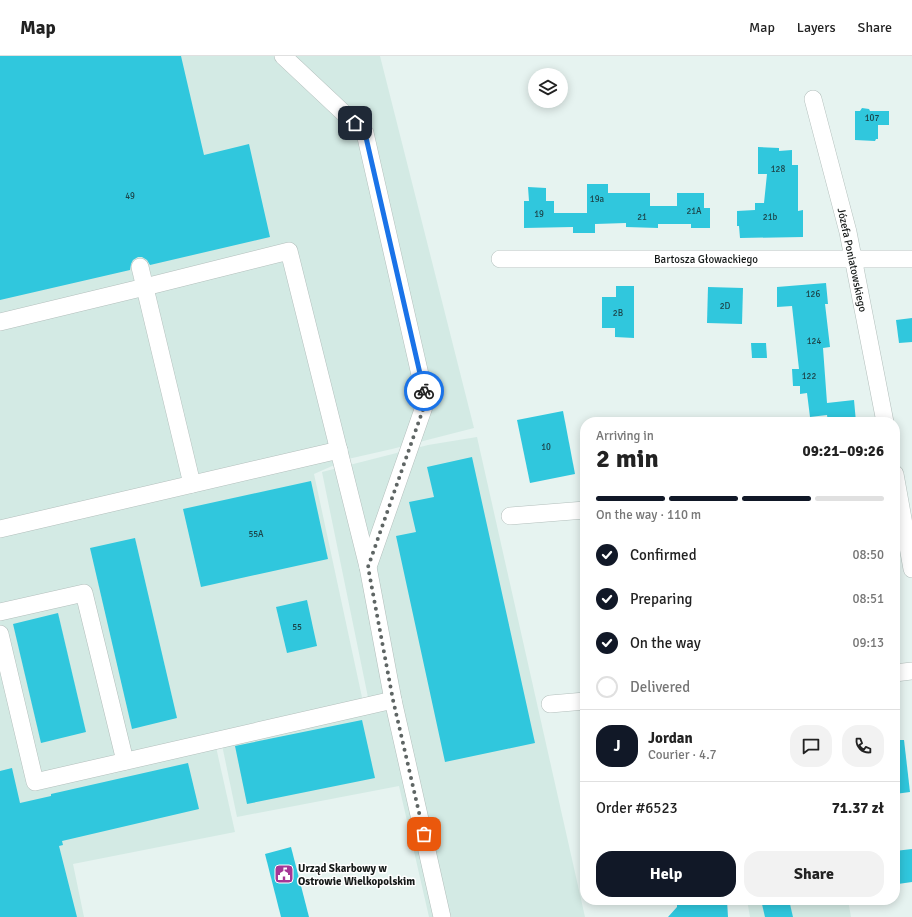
<!DOCTYPE html>
<html lang="en">
<head>
<meta charset="utf-8">
<style>
	:root { --surface:#fff; --page:#f2f2f2; --text:#222; --muted:#767676; --line:#e0e0e0; --accent:#111827 }
	body { margin:0; font-family:Signika,sans-serif; background:var(--page); color:var(--text); height:100vh; display:flex; flex-direction:column; font-size:15px; white-space:nowrap }
	* { box-sizing:border-box; margin:0 }
	p { font-size:13px; color:var(--muted) }
	.icon { flex:none; width:22px; height:22px; fill:none; stroke:currentColor; stroke-width:2; stroke-linecap:round; stroke-linejoin:round }
	.map { position:relative; flex:1; overflow:hidden }
	.panel { position:absolute; left:580px; top:361px; width:320px; height:488px; display:flex; flex-direction:column; background:var(--surface); border-radius:16px; box-shadow:0 2px 10px #0003 }
	.panel>* { flex:none }
	.fabs { position:absolute; left:528px; top:12px; display:grid; gap:8px }
	.fabs a { display:grid; place-items:center; width:40px; height:40px; border-radius:50%; background:var(--surface); box-shadow:0 2px 10px #0003; font-size:20px }
	.pin { position:absolute; display:grid; place-items:center; width:34px; height:34px; color:#fff; margin:-17px; border-radius:8px; box-shadow:0 2px 6px #0006 }
	.courier { position:absolute; display:grid; place-items:center; width:40px; height:40px; margin:-20px; border:3px solid #1a73e8; border-radius:50%; background:#fff; color:#222; box-shadow:0 1px 5px #0007 }
	.summary em { font-style:normal; font-weight:700 }
	.summary div { display:flex; flex-direction:column-reverse }
	.summary { display:flex; align-items:center; justify-content:space-between; height:68px; padding:0 16px }
	h1 { font-size:26px; font-weight:700; line-height:30px }
	.bar { display:grid; grid-template-columns:repeat(4,1fr); gap:6px 4px; align-content:center; height:48px; padding:0 16px }
	.bar i { height:5px; border-radius:3px; background:var(--line) }
	.bar .current { background:var(--accent) }
	.bar p { grid-column:span 4 }
	.line { display:flex; align-items:center; gap:10px; padding:0 16px; border-top:1px solid var(--line) }
	.line div { flex:1 }
	.round { display:grid; place-items:center; flex:none; width:42px; height:42px; border-radius:16px; background:var(--page) }
	ol { padding:0 16px; list-style:none }
	li { display:flex; align-items:center; gap:12px; height:44px }
	li p { margin-inline-start:auto }
	li .icon { padding:4px; border-radius:50%; background:var(--accent); color:#fff; stroke-width:4 }
	li:last-child { color:var(--muted) }
	li i { width:22px; height:22px; border:2px solid var(--line); border-radius:50% }
	.action { display:flex; gap:8px; margin-top:auto; padding:8px 16px }
	.action a { flex:1; height:46px; border-radius:16px; background:var(--accent); color:#fff; font-size:16px; font-weight:700; line-height:46px; text-align:center }
	.action a+a { background:var(--page); color:var(--text) }
	header { display:flex; align-items:center; gap:24px; box-sizing:border-box; height:56px; padding:0 20px; background:var(--surface); border-bottom:1px solid var(--line) }
	header strong { font-size:19px }
	nav { display:flex; gap:22px; margin-inline-start:auto; font-size:14px }
	.map>svg:first-child { display:block }
	.built { fill:#d3eae4 }
	.building { fill:#30c7dd }
	.lines { fill:none; stroke-linecap:round; stroke-linejoin:round }
	.minor-casing { stroke:#b3bfbc; stroke-width:18 }
	.minor { stroke:#fff; stroke-width:17 }
	.done { stroke:#5e6564; stroke-width:4; stroke-dasharray:0 7.2 }
	.route { stroke:#1a73e8; stroke-width:5 }
	.labels { text-anchor:middle; dominant-baseline:central; stroke-width:3; stroke-linejoin:round; paint-order:stroke }
	.number-label { font-size:9px; fill:#1c4449 }
	.street-label { font-size:11px; fill:#151918; stroke:#fff }
	.poi-label { font-size:11px; font-weight:bold; fill:#151918; stroke:#fff; text-anchor:start }
</style>
</head>
<body>
<header>
<strong>Map</strong>
<nav><a>Map</a><a>Layers</a><a>Share</a></nav>
</header>
<div class="map">
<svg width="912" height="861" viewBox="0 0 912 861">
	<rect width="100%" height="100%" fill="#e6f3f0"/>
	<!-- built -->
	<g class="built">
		<polygon points="0,0 380,0 474,372 392,393 348,403 314,418 363,646 214,682 235,776 73,808 84,861 0,861"/>
		<polygon points="477,381 585,861 429,861 399,730 237,761 222,689 371,656 322,416 428,389"/>
		<polygon points="747,844 848,844 851,861 750,861"/>
	</g>
	<!-- building -->
	<g class="building">
		<polygon points="0,0 181,0 204,99 249,88 270,181 150,209 147,204 142,201 138,201 133,204 131,208 130,214 0,244"/>
		<polygon points="862,52 869,53 870,55 889,55 889,69 878,69 878,83 876,83 875,85 855,84 855,55 860,55"/>
		<polygon points="758,91 779,92 779,95 792,94 792,109 798,109 798,155 803,154 803,181 740,182 739,170 737,170 737,155 755,154 755,147 764,147 767,118 758,118"/>
		<polygon points="587,128 608,128 608,137 650,137 650,150 677,150 677,137 704,137 704,152 710,152 710,172 691,172 691,168 658,168 658,172 626,171 626,167 595,168 595,177 573,177 573,171 524,172 524,145 529,145 528,131 546,132 546,145 554,145 554,157 587,157"/>
		<polygon points="826,227 828,248 825,248 830,291 823,292 827,347 854,344 856,366 828,366 827,359 810,361 807,337 800,338 800,330 793,330 792,313 799,313 792,250 777,251 777,231"/>
		<polygon points="616,230 634,230 634,282 615,281 615,272 602,272 602,241 616,241"/>
		<polygon points="708,231 743,232 742,268 707,267"/>
		<polygon points="912,262 912,286 899,287 896,264"/>
		<polygon points="751,287 766,287 767,302 752,302"/>
		<polygon points="563,355 575,418 530,427 517,364"/>
		<polygon points="472,401 535,687 445,706 396,480 416,476 409,446 434,441 427,411"/>
		<polygon points="311,425 328,503 201,531 183,453"/>
		<polygon points="135,482 177,662 132,673 90,492"/>
		<polygon points="307,544 317,590 287,597 276,551"/>
		<polygon points="58,557 86,676 41,687 13,568"/>
		<polygon points="362,664 375,722 247,748 235,690"/>
		<polygon points="895,684 904,684 910,736 895,738"/>
		<polygon points="188,707 199,753 62,785 63,789 59,790 77,861 0,861 0,715 12,712 20,747 51,740 51,738"/>
		<polygon points="291,791 309,861 281,861 265,798"/>
		<polygon points="912,793 912,826 898,828 895,795"/>
		<polygon points="677,844 727,844 728,861 668,861 677,851"/>
		<polygon points="761,844 789,844 793,861 765,861"/>
	</g>
	<g class="lines">
		<!-- minor casing -->
		<g class="minor-casing">
			<g id="minor">
				<polyline points="283,0 365,77 426,345 368,511 393,644 442,861"/>
				<polyline points="813,43 848,176 885,366"/>
				<polyline points="500,203 912,203"/>
				<polyline points="140,211 192,428"/>
				<polyline points="0,266 145,231 289,195 368,511"/>
				<polyline points="895,418 912,513"/>
				<polyline points="510,460 585,454"/>
				<polyline points="0,473 339,394"/>
				<polyline points="0,556 84,537 125,705"/>
				<polyline points="0,578 35,726 393,644"/>
				<polyline points="895,617 912,615"/>
				<polyline points="550,648 585,645"/>
			</g>
		</g>
		<!-- minor -->
		<use href="#minor" class="minor"/>
	</g>
	<g class="lines">
		<!-- done -->
		<polyline class="done" points="424,778 393,644 368,511 426,345 424,335"/>
		<!-- route -->
		<polyline class="route" points="355,67 365,77 424,335"/>
	</g>
	<!-- icons -->
	<defs>
		<g id="civic-square" transform="scale(1)"><rect x="-9" y="-9" width="18" height="18" rx="4" fill="#a53796" stroke="#fff"/><path d="M-.6-6.5H3V-4.5H.6V-3L4-1V1h2V6H-6V1h2V-1L-.6-3ZM-1.2 2.5V6h2.4V2.5Z" fill="#fff"/></g>
	</defs>
	<g fill-rule="evenodd">
		<use href="#civic-square" x="284" y="818"/>
	</g>
	<g class="labels">
		<!-- number labels -->
		<g class="number-label">
			<text x="872" y="62">107</text>
			<text x="778" y="113">128</text>
			<text x="130" y="140">49</text>
			<text x="597" y="143">19a</text>
			<text x="694" y="155">21A</text>
			<text x="539" y="158">19</text>
			<text x="642" y="161">21</text>
			<text x="770" y="161">21b</text>
			<text x="813" y="238">126</text>
			<text x="725" y="250">2D</text>
			<text x="618" y="257">2B</text>
			<text x="814" y="285">124</text>
			<text x="809" y="320">122</text>
			<text x="546" y="391">10</text>
			<text x="256" y="478">55A</text>
			<text x="297" y="571">55</text>
		</g>
		<!-- street labels -->
		<g class="street-label">
			<text x="706" y="203">Bartosza Głowackiego</text>
			<text transform="translate(852 204) rotate(78)">Józefa Poniatowskiego</text>
		</g>
		<!-- poi labels -->
		<g class="poi-label">
			<text x="298" y="812">Urząd Skarbowy w<tspan x="298" dy="13">Ostrowie Wielkopolskim</tspan></text>
		</g>
	</g>
</svg>
<div class="fabs">
<a><svg class="icon" aria-label="layers" viewBox="0 0 24 24"><path d="M12 4l9 5-9 5-9-5zM3 14l9 5 9-5"/></svg></a>
</div>
<div class="pin" style="left:424px;top:778px;background:#ea580c"><svg class="icon" aria-label="bag" viewBox="0 0 24 24"><path d="M5 8h14l-1 12H6zM9 8a3 3 0 0 1 6 0"/></svg></div>
<div class="pin" style="left:355px;top:67px;background:#1f2937"><svg class="icon" aria-label="home" viewBox="0 0 24 24"><path d="M3 11l9-7 9 7M6 9v11h12V9"/></svg></div>
<div class="courier" style="left:424px;top:335px"><svg class="icon" aria-label="bike" viewBox="0 0 24 24"><circle cx="6" cy="16" r="4"/><circle cx="18" cy="16" r="4"/><path d="M6 16l4-8h5l3 8M10 8l3 8H6M13 5h3"/></svg></div>
<section class="panel">
<div class="summary"><div><h1>2 min</h1><p>Arriving in</p></div><em>09:21–09:26</em></div>
<div class="bar"><i class="current"></i><i class="current"></i><i class="current"></i><i></i><p>On the way · 110 m</p></div>
<ol>
<li><svg class="icon" aria-label="check" viewBox="0 0 24 24"><path d="M5 12l5 5 9-10"/></svg>Confirmed<p>08:50</p></li>
<li><svg class="icon" aria-label="check" viewBox="0 0 24 24"><path d="M5 12l5 5 9-10"/></svg>Preparing<p>08:51</p></li>
<li><svg class="icon" aria-label="check" viewBox="0 0 24 24"><path d="M5 12l5 5 9-10"/></svg>On the way<p>09:13</p></li>
<li><i></i>Delivered</li>
</ol>
<div class="line" style="height:72px"><b class="round" style="background:var(--accent);color:#fff">J</b><div><b>Jordan</b><p>Courier · 4.7</p></div><a class="round"><svg class="icon" aria-label="chat" viewBox="0 0 24 24"><path d="M4 5h16v11H9l-5 4z"/></svg></a><a class="round"><svg class="icon" aria-label="phone" viewBox="0 0 24 24"><path d="M5 4h4l2 5-3 2q2 4 5 5l2-3 5 2v4C11 20 4 13 5 4z"/></svg></a></div>
<div class="line" style="height:52px"><div>Order #6523</div><b>71.37 zł</b></div>
<div class="action"><a>Help</a><a>Share</a></div>
</section>
</div>
</body>
</html>
